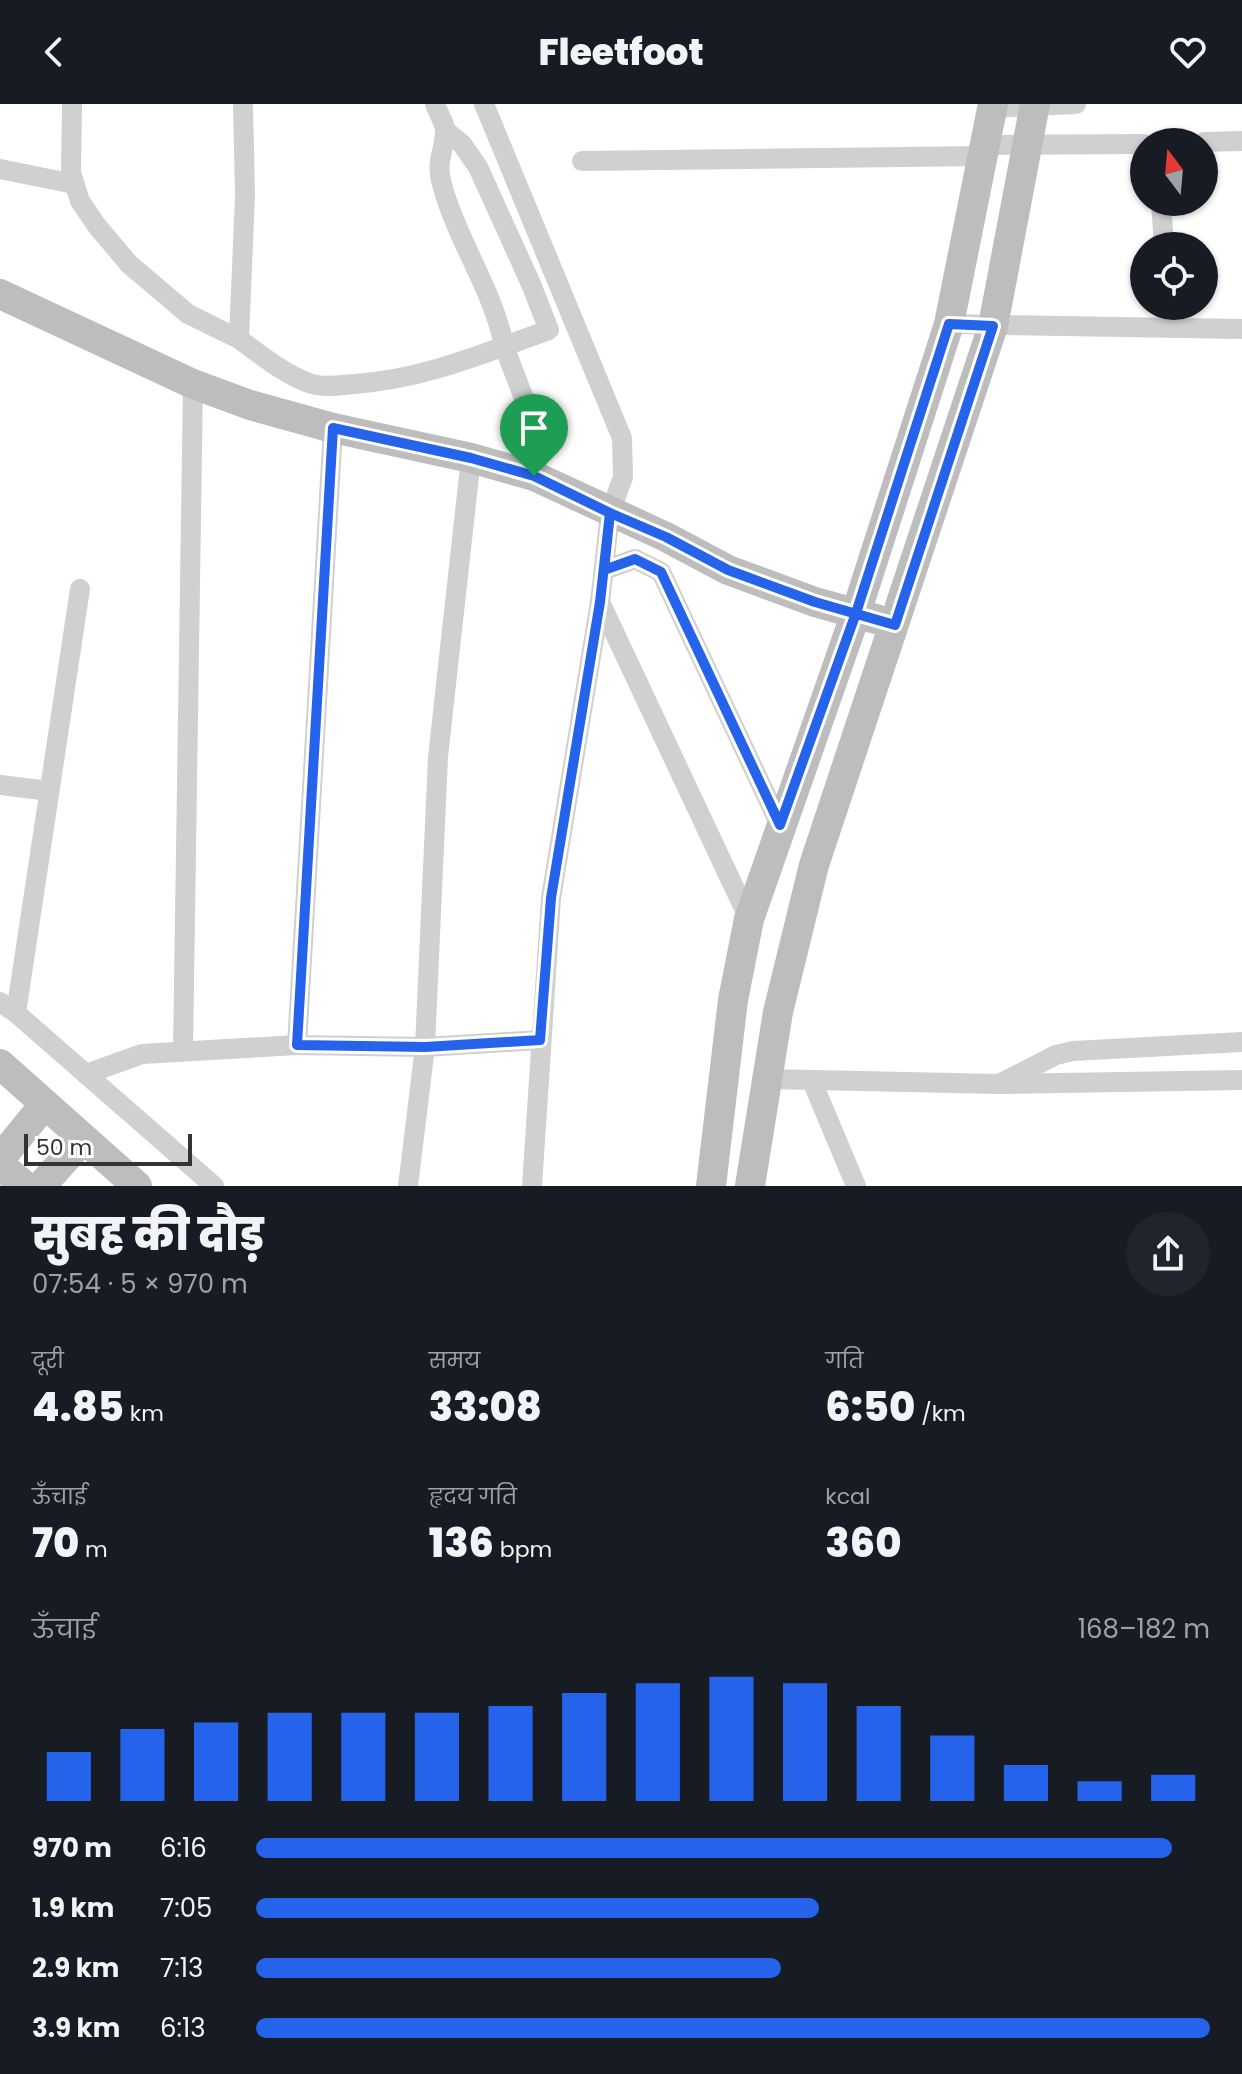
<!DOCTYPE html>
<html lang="hi">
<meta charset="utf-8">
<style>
:root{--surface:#171b24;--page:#20242c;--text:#f1f3f6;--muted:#9ea1a6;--accent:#2563eb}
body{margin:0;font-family:Poppins,"Noto Sans Devanagari",sans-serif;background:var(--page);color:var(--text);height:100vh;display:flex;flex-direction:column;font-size:30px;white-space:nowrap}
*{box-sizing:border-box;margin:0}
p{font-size:26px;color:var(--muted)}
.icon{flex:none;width:44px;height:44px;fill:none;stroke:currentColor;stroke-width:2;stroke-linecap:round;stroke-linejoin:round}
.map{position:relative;height:1082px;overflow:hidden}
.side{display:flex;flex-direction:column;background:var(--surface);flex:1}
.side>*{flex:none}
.needle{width:52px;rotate:344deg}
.buttons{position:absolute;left:1130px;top:24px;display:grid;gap:16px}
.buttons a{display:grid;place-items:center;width:88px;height:88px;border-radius:50%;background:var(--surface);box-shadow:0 2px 6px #0004;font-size:40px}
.scale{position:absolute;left:24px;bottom:20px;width:168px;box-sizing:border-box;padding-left:8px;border:4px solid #333;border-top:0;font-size:22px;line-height:28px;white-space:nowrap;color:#333;-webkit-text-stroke:6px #fff;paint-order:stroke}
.pin{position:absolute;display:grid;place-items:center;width:68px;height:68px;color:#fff;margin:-82px -34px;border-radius:50% 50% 50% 0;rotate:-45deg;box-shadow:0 0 8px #0007}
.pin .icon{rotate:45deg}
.round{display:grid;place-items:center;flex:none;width:84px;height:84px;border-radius:42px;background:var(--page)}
.headline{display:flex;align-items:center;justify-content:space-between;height:136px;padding:0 32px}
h1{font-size:44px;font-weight:800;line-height:60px}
.metrics{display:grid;grid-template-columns:repeat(3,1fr);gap:12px;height:136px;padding:8px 32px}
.metrics div{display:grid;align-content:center}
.metrics b{font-size:40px;font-weight:800}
.metrics small{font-size:22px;font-weight:400}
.metrics p{font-size:22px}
.chart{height:224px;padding:16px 32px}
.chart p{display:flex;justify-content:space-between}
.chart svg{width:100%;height:144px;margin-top:8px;stroke:var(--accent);stroke-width:6}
ul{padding:0 32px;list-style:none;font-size:26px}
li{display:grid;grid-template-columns:128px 96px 1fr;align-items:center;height:60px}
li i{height:20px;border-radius:10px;background:var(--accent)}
header{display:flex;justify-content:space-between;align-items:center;height:104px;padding:0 32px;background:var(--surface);font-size:36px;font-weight:800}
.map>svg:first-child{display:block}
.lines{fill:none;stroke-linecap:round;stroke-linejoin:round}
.street{stroke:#d0d0d0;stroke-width:20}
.secondary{stroke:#bdbdbd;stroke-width:30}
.route-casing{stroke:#fff;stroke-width:16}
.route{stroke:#2563eb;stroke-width:10}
</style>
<header><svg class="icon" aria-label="back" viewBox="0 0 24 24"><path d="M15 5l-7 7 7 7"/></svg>Fleetfoot<svg class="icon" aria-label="heart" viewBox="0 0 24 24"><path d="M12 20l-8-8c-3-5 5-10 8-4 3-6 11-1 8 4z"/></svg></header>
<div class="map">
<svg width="1242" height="1082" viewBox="0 0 1242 1082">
<rect width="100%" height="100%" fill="#fff"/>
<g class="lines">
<!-- street -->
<g class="street">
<polyline points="72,0 71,69 80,97 97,122 129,160 188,210 239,235"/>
<path d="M243,0L245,91L239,235C261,251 285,271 312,280C325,284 341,281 355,280C428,274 481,250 549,226L531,180L478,63L462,40L446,27"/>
<path d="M435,0C438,9 446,20 445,29C443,54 435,56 443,84C458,138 494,188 504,242L541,339L534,372"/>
<polyline points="484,0 622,334 623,373 610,409 600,498 551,794 532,1082"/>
<polyline points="992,4 1076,0"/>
<polyline points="1204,38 1242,37"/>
<polyline points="985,41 1144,40"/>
<polyline points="582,57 983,52"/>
<polyline points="0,65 74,80"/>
<polyline points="1161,98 1164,142"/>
<polyline points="1168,202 1170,224"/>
<polyline points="949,220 1242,225"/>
<polyline points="333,324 297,941 425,943 540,936"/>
<polyline points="604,466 635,455 661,468 780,721"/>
<polyline points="600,498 749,815"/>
<polyline points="0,681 49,687"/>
<polyline points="0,898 16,909 214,1082"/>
<polyline points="16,909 80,485"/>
<polyline points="183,947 193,280"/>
<polyline points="86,970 142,950 297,941"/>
<polyline points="767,975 999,980 1242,976"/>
<polyline points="812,977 856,1082"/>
<polyline points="1003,978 1056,951 1073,947 1242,938"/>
<polyline points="408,1082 425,943 438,653 471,354"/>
</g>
<!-- secondary -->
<g class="secondary">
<polyline points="0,190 193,280 250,301 333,324 471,354 534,372 666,433 728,466 815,498 876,515"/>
<polyline points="0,960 137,1082"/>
<polyline points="0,1055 44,1001"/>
<polyline points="0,1061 25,1082"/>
<polyline points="41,1082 83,1035"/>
<polyline points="711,1082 733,896 749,815 856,509 949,220 993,0"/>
<polyline points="750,1082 778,908 814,761 993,222 1035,0"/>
</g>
</g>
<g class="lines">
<!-- route casing -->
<g class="route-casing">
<polyline id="route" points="534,372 471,354 333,324 297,941 425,943 540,936 551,794 600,498 610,409 666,433 728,466 815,498 895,521 993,222 949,220 856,509 780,721 661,468 635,455 604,466 610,409 534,372"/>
</g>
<!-- route -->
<use href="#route" class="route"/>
</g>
</svg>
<div class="buttons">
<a><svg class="needle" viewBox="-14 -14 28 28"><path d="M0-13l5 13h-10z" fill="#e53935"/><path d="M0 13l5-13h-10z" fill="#9ea1a6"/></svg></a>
<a><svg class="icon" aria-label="locate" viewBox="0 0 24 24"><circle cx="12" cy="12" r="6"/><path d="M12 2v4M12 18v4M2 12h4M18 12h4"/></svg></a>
</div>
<div class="scale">50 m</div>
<div class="pin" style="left:534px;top:372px;background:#1e9e55"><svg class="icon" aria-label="arrive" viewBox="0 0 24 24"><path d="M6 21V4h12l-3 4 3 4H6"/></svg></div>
</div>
<section class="side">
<div class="headline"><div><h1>सुबह की दौड़</h1><p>07:54 · 5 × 970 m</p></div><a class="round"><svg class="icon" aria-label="share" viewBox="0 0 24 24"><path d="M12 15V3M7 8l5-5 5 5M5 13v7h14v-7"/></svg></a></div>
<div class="metrics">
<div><p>दूरी</p><b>4.85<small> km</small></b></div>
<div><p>समय</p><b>33:08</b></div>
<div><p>गति</p><b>6:50<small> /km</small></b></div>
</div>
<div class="metrics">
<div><p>ऊँचाई</p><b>70<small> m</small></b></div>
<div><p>हृदय गति</p><b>136<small> bpm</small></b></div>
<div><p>kcal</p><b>360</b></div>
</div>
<div class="chart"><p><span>ऊँचाई</span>168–182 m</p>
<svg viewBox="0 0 160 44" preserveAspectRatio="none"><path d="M5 44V29M15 44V22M25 44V20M35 44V17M45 44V17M55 44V17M65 44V15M75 44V11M85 44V8M95 44V6M105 44V8M115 44V15M125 44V24M135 44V33M145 44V38M155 44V36"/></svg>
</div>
<ul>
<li><b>970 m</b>6:16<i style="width:96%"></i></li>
<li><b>1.9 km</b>7:05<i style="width:59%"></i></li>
<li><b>2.9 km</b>7:13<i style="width:55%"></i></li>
<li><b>3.9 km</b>6:13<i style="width:100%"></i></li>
</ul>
</section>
